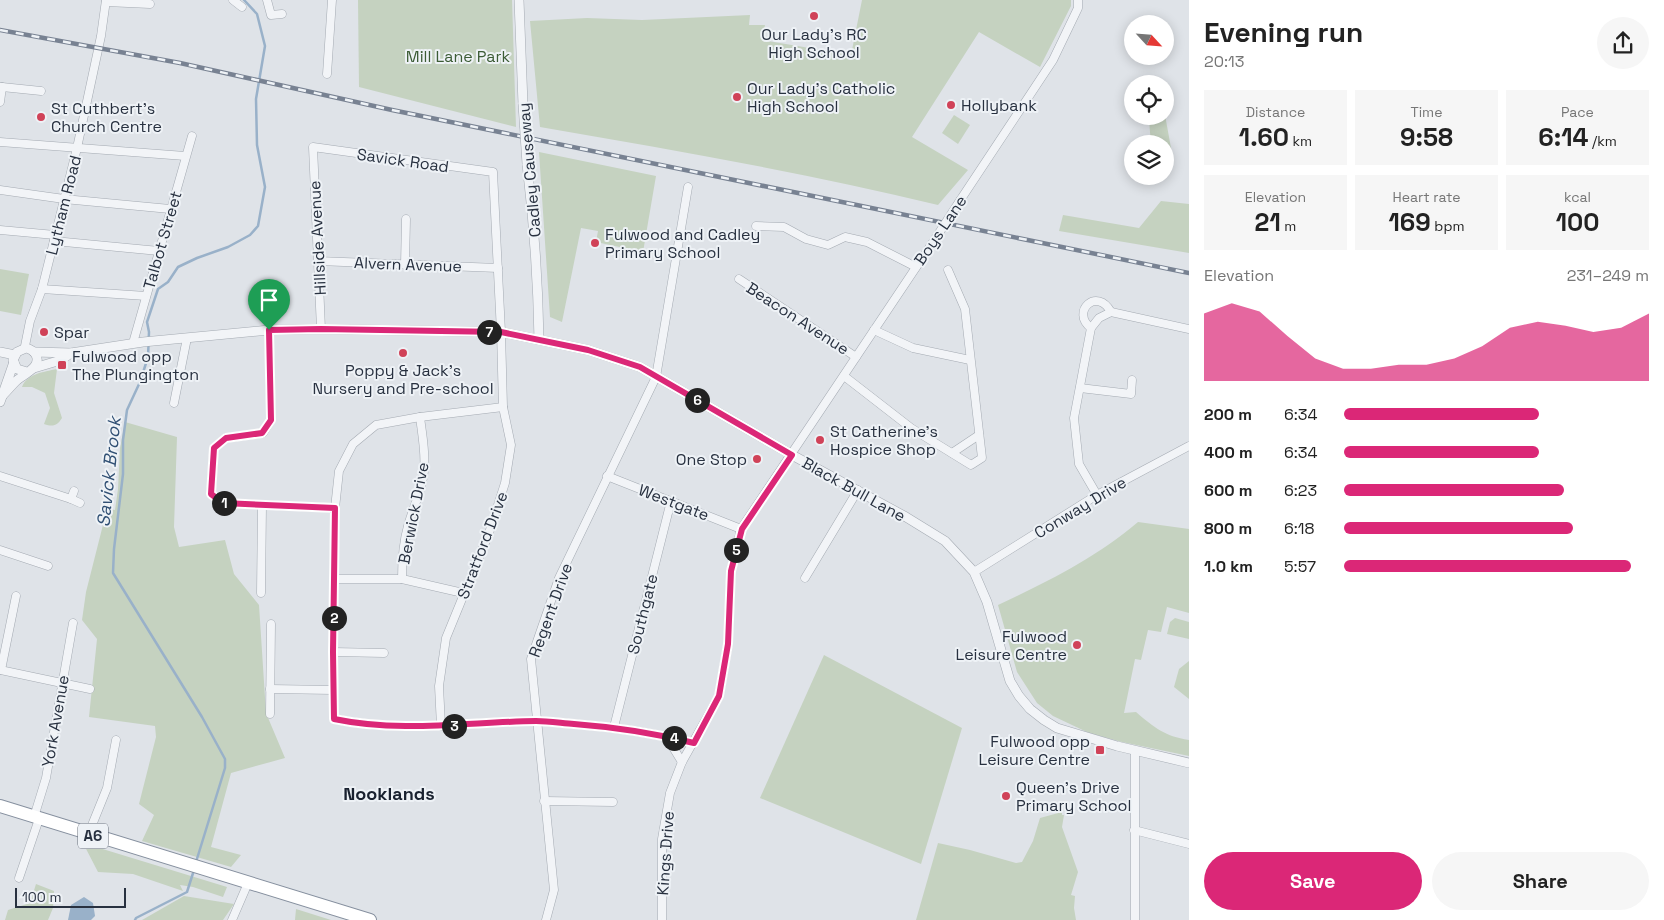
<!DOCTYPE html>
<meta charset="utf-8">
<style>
:root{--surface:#fff;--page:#f6f6f6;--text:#222;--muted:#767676;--accent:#db2777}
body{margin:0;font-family:"Space Grotesk",sans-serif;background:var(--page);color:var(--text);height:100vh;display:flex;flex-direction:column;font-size:19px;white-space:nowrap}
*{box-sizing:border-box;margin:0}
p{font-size:16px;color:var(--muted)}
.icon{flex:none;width:28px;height:28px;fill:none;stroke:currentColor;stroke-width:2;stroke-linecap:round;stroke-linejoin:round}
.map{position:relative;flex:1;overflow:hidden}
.details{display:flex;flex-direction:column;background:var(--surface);width:475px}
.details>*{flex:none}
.needle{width:32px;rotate:116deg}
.tools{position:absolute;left:1124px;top:15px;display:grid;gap:10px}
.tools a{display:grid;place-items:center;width:50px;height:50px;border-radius:50%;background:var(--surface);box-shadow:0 2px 12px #0003;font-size:25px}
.scale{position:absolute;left:15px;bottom:12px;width:111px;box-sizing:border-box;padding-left:5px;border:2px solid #283140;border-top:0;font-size:14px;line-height:18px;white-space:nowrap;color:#283140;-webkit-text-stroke:4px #eef2f6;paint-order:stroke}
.pin{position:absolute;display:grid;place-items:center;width:42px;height:42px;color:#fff;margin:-51px -21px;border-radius:50% 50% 50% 0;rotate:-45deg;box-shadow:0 0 5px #0007}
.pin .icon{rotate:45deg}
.km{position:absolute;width:25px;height:25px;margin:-12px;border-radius:50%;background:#222;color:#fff;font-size:14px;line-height:25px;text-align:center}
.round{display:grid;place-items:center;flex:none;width:52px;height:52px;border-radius:26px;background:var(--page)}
.head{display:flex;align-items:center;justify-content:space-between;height:85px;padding:0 15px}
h1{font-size:28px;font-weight:700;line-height:38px}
.metrics{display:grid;grid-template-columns:repeat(3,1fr);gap:8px;height:85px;padding:5px 15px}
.metrics div{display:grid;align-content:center;border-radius:0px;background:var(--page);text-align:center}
.metrics b{font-size:25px;font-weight:700}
.metrics small{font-size:14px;font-weight:400}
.metrics p{font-size:14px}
.chart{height:140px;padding:10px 15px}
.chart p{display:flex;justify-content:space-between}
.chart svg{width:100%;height:90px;margin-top:5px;fill:var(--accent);opacity:.7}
.primary-button{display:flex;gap:10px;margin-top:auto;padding:10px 15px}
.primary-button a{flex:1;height:58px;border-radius:30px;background:var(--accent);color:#fff;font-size:20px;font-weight:700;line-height:58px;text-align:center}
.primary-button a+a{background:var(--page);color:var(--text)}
ul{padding:0 15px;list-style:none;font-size:16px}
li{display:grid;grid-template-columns:80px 60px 1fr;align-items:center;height:38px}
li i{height:12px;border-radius:6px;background:var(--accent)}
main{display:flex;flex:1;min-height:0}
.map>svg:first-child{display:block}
.green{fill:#c5d2c0}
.water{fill:#99b1c9}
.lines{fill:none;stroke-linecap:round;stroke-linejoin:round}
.stream{stroke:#99b1c9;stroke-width:2.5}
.minor-casing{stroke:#a4aab2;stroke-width:9}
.tertiary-casing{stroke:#a4aab2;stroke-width:10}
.trunk-casing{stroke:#86909f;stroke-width:14}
.minor{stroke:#f2f4f7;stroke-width:8}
.tertiary{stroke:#f2f4f7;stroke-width:9}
.trunk{stroke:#fff;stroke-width:12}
.rail-casing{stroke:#788292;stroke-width:4.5}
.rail{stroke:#eef2f6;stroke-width:2.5;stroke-dasharray:8;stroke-linecap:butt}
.minor-bridge-casing{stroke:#a4aab2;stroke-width:9;stroke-linecap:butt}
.tertiary-bridge-casing{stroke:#a4aab2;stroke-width:10;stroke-linecap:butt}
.minor-bridge{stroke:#f2f4f7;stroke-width:8}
.tertiary-bridge{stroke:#f2f4f7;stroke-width:9}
.route-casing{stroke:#fff;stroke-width:10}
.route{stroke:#db2777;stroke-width:6}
.poi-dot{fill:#d04258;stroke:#eef2f6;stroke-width:2}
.labels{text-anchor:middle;stroke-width:4;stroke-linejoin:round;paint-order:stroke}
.shield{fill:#eef2f6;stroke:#636b77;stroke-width:1}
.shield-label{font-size:15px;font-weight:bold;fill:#283140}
.poi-label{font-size:16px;fill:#283140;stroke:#eef2f6;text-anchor:start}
.park-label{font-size:16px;fill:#3c5c35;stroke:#eef2f6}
.street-label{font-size:16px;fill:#283140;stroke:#eef2f6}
.water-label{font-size:18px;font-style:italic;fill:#315074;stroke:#eef2f6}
.neighbourhood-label{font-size:18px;font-weight:bold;fill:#1a2230;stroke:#eef2f6}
</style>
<main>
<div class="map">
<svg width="1189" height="920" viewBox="0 0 1189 920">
<rect width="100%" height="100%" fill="#dfe3e8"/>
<!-- green -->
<g class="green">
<polygon points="358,0 512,0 516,127 359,87"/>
<path d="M862,0H1071V6L1040,67L979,32L912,137L968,170L938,205C806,173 673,150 540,127L530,21L587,18L642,20L750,15L749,25H765L762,40L851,55Z"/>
<polygon points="954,115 970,125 958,144 942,133"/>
<polygon points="1165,115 1171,148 1165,159 1165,144 1151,144 1149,120 1151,116"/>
<polygon points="539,152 656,176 643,252 596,242 598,231 581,228 562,322 550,317"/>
<polygon points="1161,201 1189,204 1189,253 1059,231 1063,215 1139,228"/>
<polygon points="0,269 29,274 21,315 0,311"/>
<path d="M57,369L54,393L62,418C57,426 53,427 44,424L50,408L45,393L32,387H22C27,374 43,372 57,369Z"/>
<polygon points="125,422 177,437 174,527 179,547 225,540 234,574 259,605 266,713 285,758 231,773 211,847 241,855 231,867 142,841 154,815 139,804 156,737 155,726 89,717 97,639 82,620 86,592 107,509 115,510 118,489 120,448"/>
<path d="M1138,522L1189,529V613L1167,607L1161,632L1148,630L1141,660L1135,659L1124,713L1136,712C1155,728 1164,736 1189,740V756L1122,742L1089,733L1053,716L1037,703L1017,672L998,605C1049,581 1094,559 1138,522Z"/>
<polygon points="1175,618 1189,622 1189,639 1167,634 1170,622"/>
<polygon points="824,655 962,728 921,864 760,798"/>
<polygon points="1189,661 1189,699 1174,687 1179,669"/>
<polygon points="1062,812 1062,815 1064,815 1062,827 1078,872 1071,895 1075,896 1074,908 1076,920 916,920 938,843 970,850 1016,863 1022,862 1033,841 1040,818"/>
<polygon points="83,843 227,887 223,897 193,887 180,885 183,891 133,874 98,872"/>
<polygon points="36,884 54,891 53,908 48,920 5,920 8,910 30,903"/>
<polygon points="184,896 234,904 223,920 142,920"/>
<polygon points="296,909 331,920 295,920"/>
</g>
<!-- water -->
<polygon class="water" points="84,897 93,903 95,916 91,920 68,920 71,905"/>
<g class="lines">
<!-- stream -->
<g class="stream">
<polyline points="196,862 225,768 225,759 202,717 113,573 114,549 123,474 123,440 127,410 140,382 148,357 149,332 147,322 158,289 168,282 178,267 197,258 228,247 250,235 258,226 265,187 257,145 256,99 265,46 257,14 244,0"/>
<polyline points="135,920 136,918 187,892 194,870"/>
</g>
<!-- minor casing -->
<g class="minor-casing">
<g id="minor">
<polyline points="233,0 242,7"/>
<polyline points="267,0 271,15 282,14"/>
<polyline points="106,2 150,4"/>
<polyline points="327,74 332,0"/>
<polyline points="0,87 2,87 0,102"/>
<polyline points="2,87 41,91"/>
<polyline points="0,142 185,156"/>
<polyline points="0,190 64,199 170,209"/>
<polyline points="961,199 1053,60 1078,8 1078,0"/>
<polyline points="756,226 784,227 806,239 828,245 845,237 867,242 916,267"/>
<polyline points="0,230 55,235"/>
<polyline points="54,241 159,251"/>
<polyline points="318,261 498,268"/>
<polyline points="405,265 406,219"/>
<polyline points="739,279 856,357"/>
<polyline points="42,289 146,296"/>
<path d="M1091,328C1070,312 1097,286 1111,312"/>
<polyline points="321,329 313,147 493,172 501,332 503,407 511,445 505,483 489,533 446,638 439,686 441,726"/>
<polyline points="269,330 271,420 263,433 226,438 214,448 211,494 223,503 335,508"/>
<polyline points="874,330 913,348 970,360"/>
<polyline points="133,343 192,136"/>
<polyline points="26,348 25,346 30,321 42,289 77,148 101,36 106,0"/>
<polyline points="844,376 911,428 971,465 982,458 965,309 948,270"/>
<polyline points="1080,388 1131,394 1132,380"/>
<polyline points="174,403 187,338"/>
<path d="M503,407L420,417L376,425L353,444L339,471L335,508L333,652L334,719C401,733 468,722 536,721C548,721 561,723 574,724C615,727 654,733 694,743"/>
<polyline points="952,453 979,435"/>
<polyline points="0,476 71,499"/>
<polyline points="607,476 741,529"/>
<polyline points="74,491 71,499 80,503"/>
<polyline points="1097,495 1079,464 1074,418 1091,328 1099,318 1111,312 1189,329"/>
<polyline points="0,550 48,566"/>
<polyline points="974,572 1097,495 1189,446"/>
<polyline points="805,578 858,490"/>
<polyline points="335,579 402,579 463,593"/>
<path d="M402,579C402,562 403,543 408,526C413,507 422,491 424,471C426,453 422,434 420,417"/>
<polyline points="261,593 262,505"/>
<polyline points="333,652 384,653"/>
<polyline points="0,670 90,689"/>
<polyline points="1,670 16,596"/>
<polyline points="270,689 333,690"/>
<polyline points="270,714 271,624"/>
<polyline points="614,727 671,501"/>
<polyline points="666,736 682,762"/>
<polyline points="1135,751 1135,920"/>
<polyline points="544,801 613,802"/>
<polyline points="34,817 46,778 73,623"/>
<polyline points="1134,830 1189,844"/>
<polyline points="88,835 107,788 116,740"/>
<polyline points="19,878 39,819"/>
<polyline points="232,920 248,883"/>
<polyline points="546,920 554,890 531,659 559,578 656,377 688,187"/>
<polyline points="662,920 662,839 670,793 682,762 719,696 728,644 731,571 741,529 937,236"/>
</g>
</g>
<!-- tertiary casing -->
<g class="tertiary-casing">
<g id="tertiary">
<polyline points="519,0 523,104"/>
<path d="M527,164C534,223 538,281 539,340"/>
<polyline points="0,352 15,355"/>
<polyline points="34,352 71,353 143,342 269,330 321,329 501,332 588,350 640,367 792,455 906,517 945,541 974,572 987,602 1010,681 1019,696 1030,709 1044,720 1057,728 1117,746 1189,763"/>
<polyline points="34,368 61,360 71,353"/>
<path d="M2,396C7,391 11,386 16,381C24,374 42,367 36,355C34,351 30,349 26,348L17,352L13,360L17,369L27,372"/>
<polyline points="0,402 14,362"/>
</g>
</g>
<!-- trunk casing -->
<g class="trunk-casing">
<polyline id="trunk" points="0,806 370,920"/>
</g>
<!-- minor -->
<use href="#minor" class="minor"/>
<!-- tertiary -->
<use href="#tertiary" class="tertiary"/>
<!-- trunk -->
<use href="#trunk" class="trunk"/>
<!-- rail casing -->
<g class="rail-casing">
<polyline id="rail" points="0,30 180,63 392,110 1189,273"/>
</g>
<!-- rail -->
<use href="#rail" class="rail"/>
<!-- minor-bridge casing -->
<g class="minor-bridge-casing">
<polyline id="minor-bridge" points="937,236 961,199"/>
</g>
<!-- tertiary-bridge casing -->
<g class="tertiary-bridge-casing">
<polyline id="tertiary-bridge" points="523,104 527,164"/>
</g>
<!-- minor-bridge -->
<use href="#minor-bridge" class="minor-bridge"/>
<!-- tertiary-bridge -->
<use href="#tertiary-bridge" class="tertiary-bridge"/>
</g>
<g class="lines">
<!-- route casing -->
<g class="route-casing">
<path id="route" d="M321,329L501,332L588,350L640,367L792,455L742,529L731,571L728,644L719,696L694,743C654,733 614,727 574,724C561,723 548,721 536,721C468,722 401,733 334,719L333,652L335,508L223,503L211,494L214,448L226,438L262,433L271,420L269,330Z"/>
</g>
<!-- route -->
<use href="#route" class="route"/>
</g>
<!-- markers -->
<g class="poi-dot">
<circle cx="814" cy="16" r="5"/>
<circle cx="737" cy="97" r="5"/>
<circle cx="951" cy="105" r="5"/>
<circle cx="41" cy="117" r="5"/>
<circle cx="595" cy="243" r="5"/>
<circle cx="44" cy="332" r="5"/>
<circle cx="403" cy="353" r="5"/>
<rect x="57" y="360" width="10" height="10" rx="2.5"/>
<circle cx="820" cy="440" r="5"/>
<circle cx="757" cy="459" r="5"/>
<circle cx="1077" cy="645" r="5"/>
<rect x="1095" y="745" width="10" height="10" rx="2.5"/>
<circle cx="1006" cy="796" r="5"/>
</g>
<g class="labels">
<!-- shield labels -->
<rect class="shield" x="78" y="823.5" width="30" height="25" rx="4"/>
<g class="shield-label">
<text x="93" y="841">A6</text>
</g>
<!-- poi labels -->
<g class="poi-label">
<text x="814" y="40" text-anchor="middle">Our Lady's RC<tspan x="814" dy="18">High School</tspan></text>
<text x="747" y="94">Our Lady's Catholic<tspan x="747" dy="18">High School</tspan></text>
<text x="961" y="111">Hollybank</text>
<text x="51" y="114">St Cuthbert's<tspan x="51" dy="18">Church Centre</tspan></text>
<text x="605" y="240">Fulwood and Cadley<tspan x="605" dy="18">Primary School</tspan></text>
<text x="54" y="338">Spar</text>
<text x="72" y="362">Fulwood opp<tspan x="72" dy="18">The Plungington</tspan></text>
<text x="403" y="376" text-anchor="middle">Poppy &amp; Jack's<tspan x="403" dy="18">Nursery and Pre-school</tspan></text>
<text x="830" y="437">St Catherine's<tspan x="830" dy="18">Hospice Shop</tspan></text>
<text x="747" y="465" text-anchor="end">One Stop</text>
<text x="1067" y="642" text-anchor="end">Fulwood<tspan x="1067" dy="18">Leisure Centre</tspan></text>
<text x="1090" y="747" text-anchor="end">Fulwood opp<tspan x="1090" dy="18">Leisure Centre</tspan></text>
<text x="1016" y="793">Queen's Drive<tspan x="1016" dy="18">Primary School</tspan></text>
</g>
<!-- park labels -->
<g class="park-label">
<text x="458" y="62">Mill Lane Park</text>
</g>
<!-- street labels -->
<g class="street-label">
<text transform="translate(403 160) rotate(8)" y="6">Savick Road</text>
<text transform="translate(529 170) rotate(-95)" y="6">Cadley Causeway</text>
<text transform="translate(63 205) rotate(-76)" y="6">Lytham Road</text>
<text transform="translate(940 230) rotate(-56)" y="6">Boys Lane</text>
<text transform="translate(317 238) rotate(-93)" y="6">Hillside Avenue</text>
<text transform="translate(162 240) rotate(-74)" y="6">Talbot Street</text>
<text transform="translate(408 264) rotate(2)" y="6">Alvern Avenue</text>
<text transform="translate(798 318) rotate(33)" y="6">Beacon Avenue</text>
<text transform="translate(854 489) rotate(29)" y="6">Black Bull Lane</text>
<text transform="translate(674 502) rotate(21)" y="6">Westgate</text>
<text transform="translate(1080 507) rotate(-31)" y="6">Conway Drive</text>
<text transform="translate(413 513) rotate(-79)" y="6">Berwick Drive</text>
<text transform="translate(482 545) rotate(-69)" y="6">Stratford Drive</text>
<text transform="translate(550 610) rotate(-70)" y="6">Regent Drive</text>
<text transform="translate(642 614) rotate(-76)" y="6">Southgate</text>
<text transform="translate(55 721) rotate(-80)" y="6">York Avenue</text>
<text transform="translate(665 853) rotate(-86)" y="6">Kings Drive</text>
</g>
<!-- water labels -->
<g class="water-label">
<text transform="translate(109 472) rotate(-84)" y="6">Savick Brook</text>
</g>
<!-- neighbourhood labels -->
<g class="neighbourhood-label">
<text x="389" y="800">Nooklands</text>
</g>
</g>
</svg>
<div class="tools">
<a><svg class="needle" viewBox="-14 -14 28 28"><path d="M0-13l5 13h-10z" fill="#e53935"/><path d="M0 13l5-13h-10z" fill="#767676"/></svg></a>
<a><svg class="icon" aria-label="locate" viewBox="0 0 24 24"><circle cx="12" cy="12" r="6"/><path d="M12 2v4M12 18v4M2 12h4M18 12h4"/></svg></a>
<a><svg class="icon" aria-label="layers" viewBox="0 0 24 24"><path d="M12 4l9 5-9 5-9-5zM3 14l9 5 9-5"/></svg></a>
</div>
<div class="scale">100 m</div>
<div class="pin" style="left:269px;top:330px;background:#1e9e55"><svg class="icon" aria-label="arrive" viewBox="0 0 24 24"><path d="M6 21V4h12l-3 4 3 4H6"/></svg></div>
<b class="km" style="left:224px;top:503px">1</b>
<b class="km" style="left:334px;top:618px">2</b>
<b class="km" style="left:454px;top:726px">3</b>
<b class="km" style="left:674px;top:738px">4</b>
<b class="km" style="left:736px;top:550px">5</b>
<b class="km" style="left:697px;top:400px">6</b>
<b class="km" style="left:489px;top:332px">7</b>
</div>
<section class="details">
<div class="head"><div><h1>Evening run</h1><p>20:13</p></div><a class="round"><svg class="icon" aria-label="share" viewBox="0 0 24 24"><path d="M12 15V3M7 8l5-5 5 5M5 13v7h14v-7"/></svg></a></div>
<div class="metrics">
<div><p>Distance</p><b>1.60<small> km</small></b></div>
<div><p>Time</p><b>9:58</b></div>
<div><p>Pace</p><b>6:14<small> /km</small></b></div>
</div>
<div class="metrics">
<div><p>Elevation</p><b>21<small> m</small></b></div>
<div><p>Heart rate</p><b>169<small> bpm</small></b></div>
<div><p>kcal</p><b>100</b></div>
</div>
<div class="chart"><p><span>Elevation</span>231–249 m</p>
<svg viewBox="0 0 160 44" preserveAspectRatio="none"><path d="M0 44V11L10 6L20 10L30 22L40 33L50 38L60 38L70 36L80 36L90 33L100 27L110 18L120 15L130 17L140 20L150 18L160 11V44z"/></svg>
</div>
<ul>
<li><b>200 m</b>6:34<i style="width:64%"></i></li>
<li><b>400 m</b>6:34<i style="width:64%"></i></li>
<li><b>600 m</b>6:23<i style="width:72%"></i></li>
<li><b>800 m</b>6:18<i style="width:75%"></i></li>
<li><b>1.0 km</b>5:57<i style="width:94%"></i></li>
</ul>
<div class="primary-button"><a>Save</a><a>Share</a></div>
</section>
</main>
